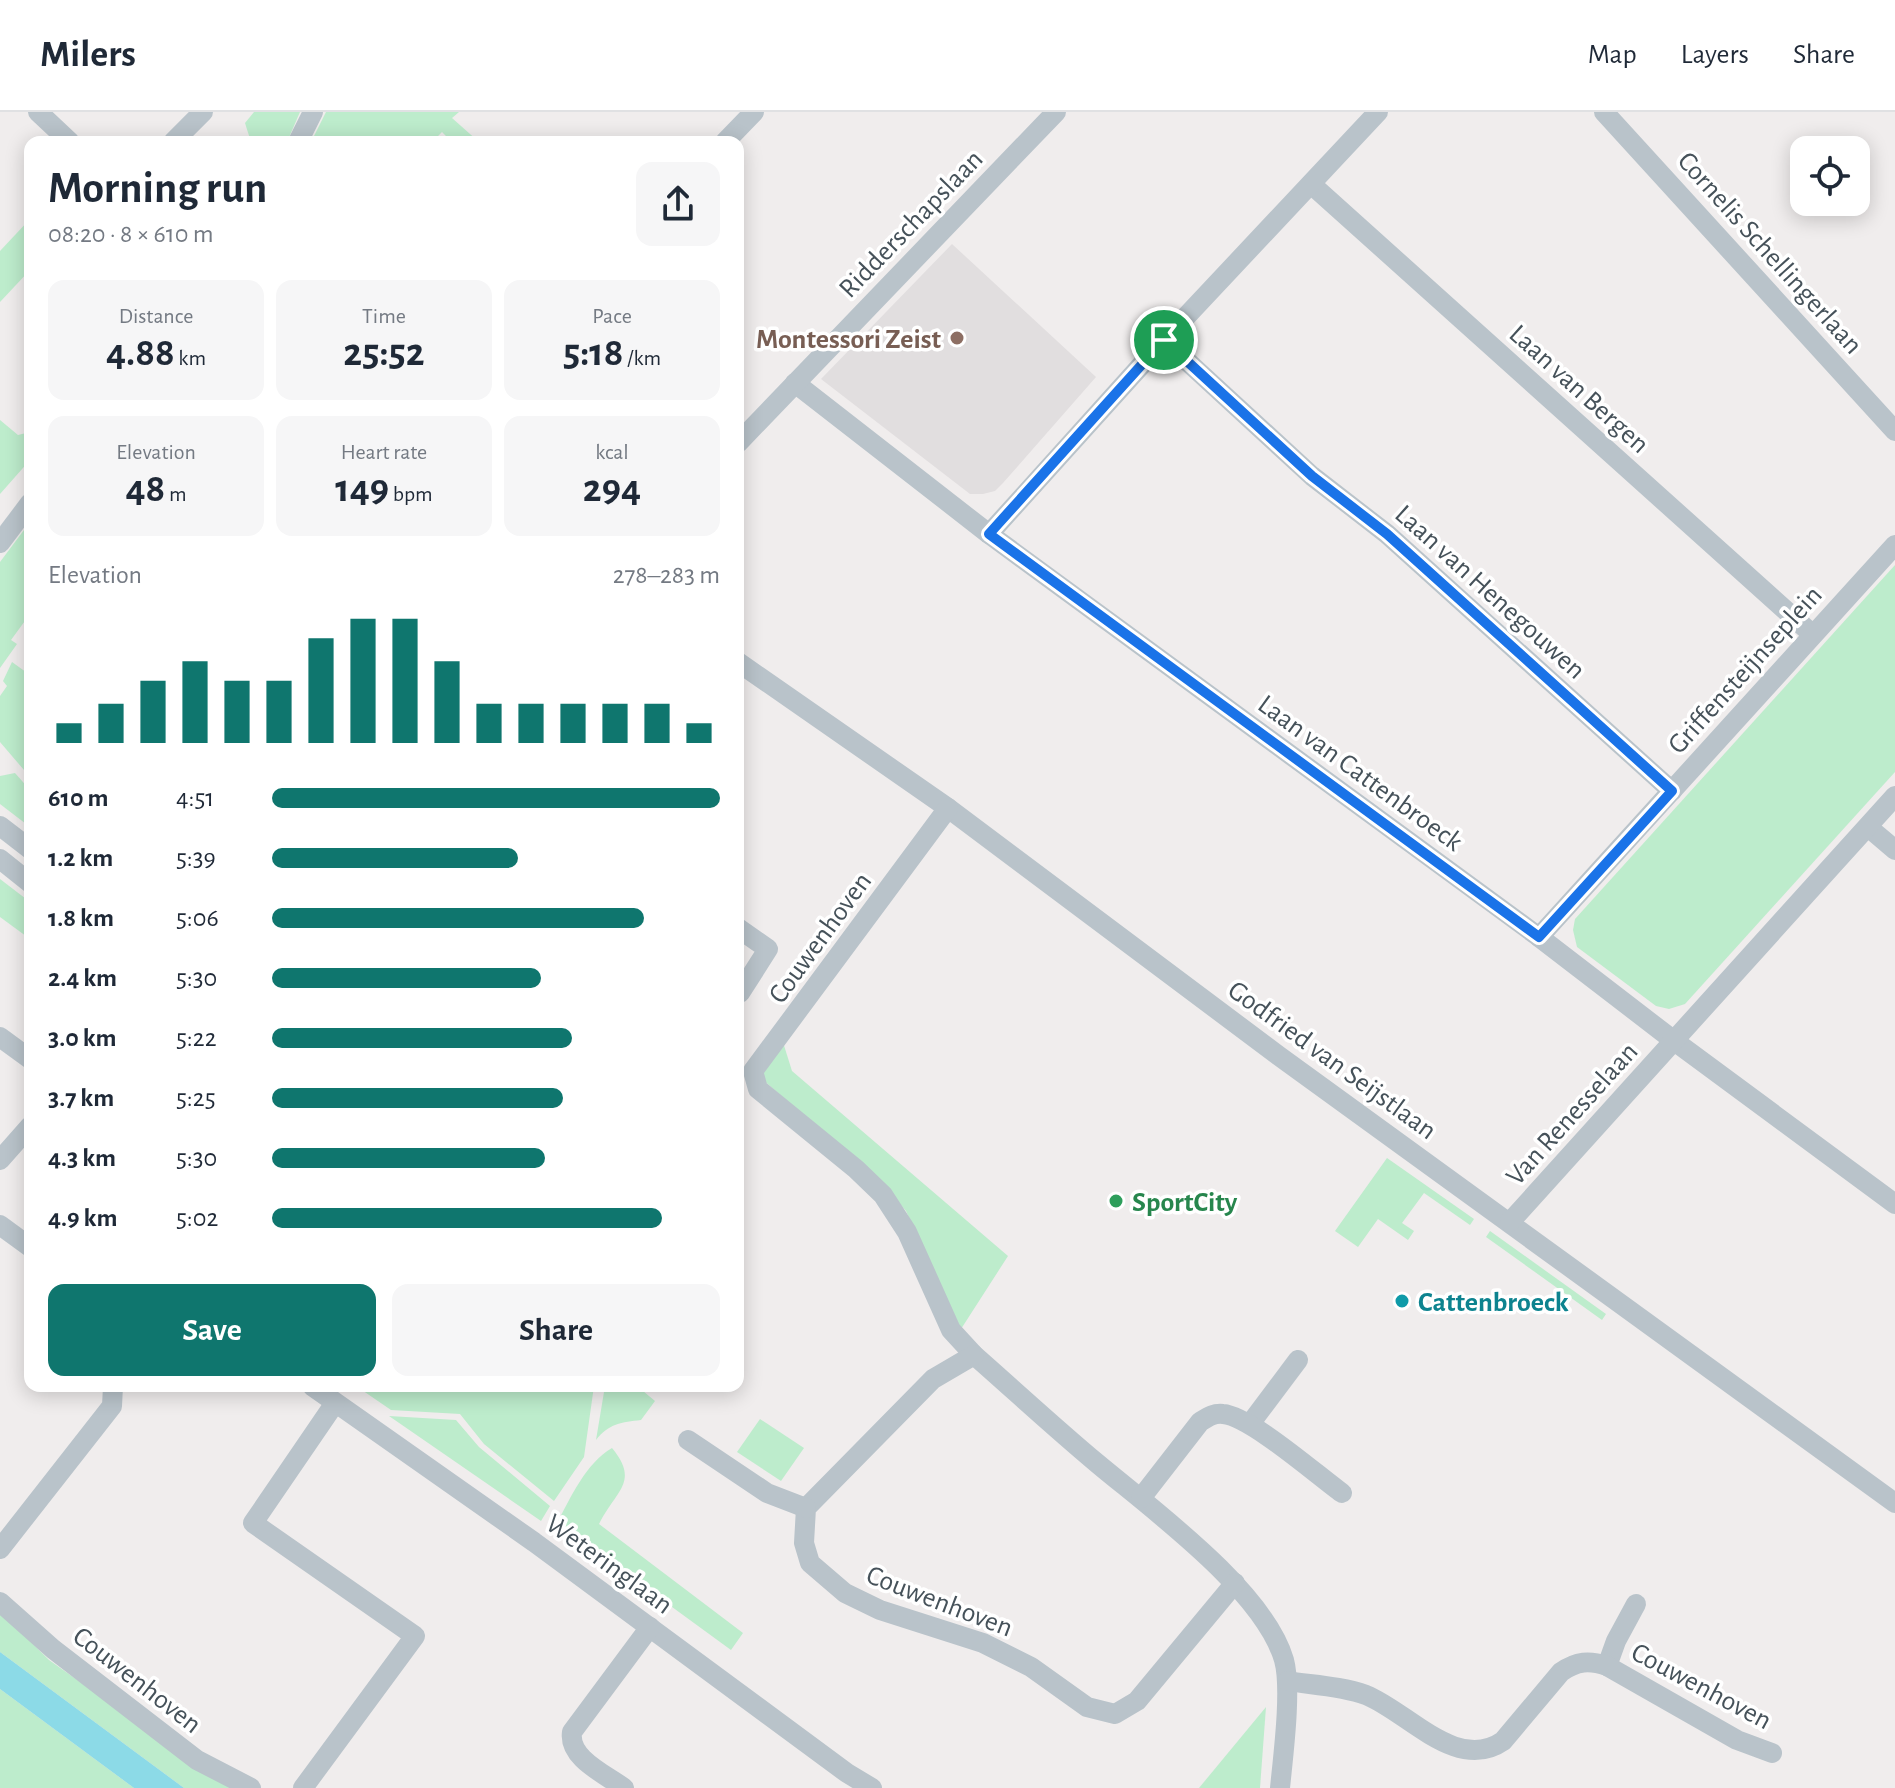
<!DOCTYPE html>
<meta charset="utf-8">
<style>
:root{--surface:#fff;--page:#f6f6f7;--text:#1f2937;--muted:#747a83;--line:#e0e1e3;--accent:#0f766e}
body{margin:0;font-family:"Alegreya Sans",sans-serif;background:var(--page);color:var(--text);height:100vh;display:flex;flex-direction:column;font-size:30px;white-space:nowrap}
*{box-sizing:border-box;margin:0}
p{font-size:26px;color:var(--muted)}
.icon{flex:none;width:44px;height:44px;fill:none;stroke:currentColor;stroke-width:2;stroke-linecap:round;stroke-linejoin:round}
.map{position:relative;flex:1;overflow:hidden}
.side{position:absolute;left:24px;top:24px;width:720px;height:1256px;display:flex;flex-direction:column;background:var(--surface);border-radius:16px;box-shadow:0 4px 20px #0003}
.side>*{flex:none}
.controls{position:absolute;left:1790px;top:24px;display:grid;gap:16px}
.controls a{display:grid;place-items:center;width:80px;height:80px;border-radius:16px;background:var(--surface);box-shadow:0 4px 20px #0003;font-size:40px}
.pin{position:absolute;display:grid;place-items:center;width:68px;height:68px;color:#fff;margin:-34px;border:4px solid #fff;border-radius:50%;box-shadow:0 2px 8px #0007}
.round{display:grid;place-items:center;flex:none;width:84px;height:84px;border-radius:16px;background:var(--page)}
.headline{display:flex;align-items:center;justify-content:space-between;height:136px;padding:0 24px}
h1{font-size:44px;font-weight:600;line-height:60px}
.metrics{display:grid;grid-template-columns:repeat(3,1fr);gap:12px;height:136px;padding:8px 24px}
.metrics div{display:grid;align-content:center;border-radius:16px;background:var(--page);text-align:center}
.metrics b{font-size:40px;font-weight:600}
.metrics small{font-size:22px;font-weight:400}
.metrics p{font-size:22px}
.chart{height:224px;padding:16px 24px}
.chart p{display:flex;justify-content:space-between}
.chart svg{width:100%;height:144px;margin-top:8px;stroke:var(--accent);stroke-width:6}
.button{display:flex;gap:16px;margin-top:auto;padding:16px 24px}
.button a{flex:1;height:92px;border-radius:16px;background:var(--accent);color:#fff;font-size:32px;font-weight:600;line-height:92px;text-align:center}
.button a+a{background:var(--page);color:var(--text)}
ul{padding:0 24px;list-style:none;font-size:26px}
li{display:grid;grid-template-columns:128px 96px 1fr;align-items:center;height:60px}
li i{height:20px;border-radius:10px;background:var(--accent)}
header{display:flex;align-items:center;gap:48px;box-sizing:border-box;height:112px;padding:0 40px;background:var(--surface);border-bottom:2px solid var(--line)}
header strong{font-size:38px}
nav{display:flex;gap:44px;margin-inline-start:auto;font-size:28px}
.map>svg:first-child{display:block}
.education{fill:#e1dedf}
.green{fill:#bdeccc}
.water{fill:#8cdae7}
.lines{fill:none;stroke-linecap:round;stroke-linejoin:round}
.minor{stroke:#b9c3ca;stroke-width:20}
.route-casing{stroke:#fff;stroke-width:16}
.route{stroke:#1a73e8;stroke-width:10}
.education-dot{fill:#8d6e63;stroke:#fff;stroke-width:3}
.leisure-dot{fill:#2e9e5b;stroke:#fff;stroke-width:3}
.culture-dot{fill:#0f9aa8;stroke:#fff;stroke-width:3}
.labels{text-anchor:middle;stroke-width:7;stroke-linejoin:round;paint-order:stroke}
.street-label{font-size:28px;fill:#46525a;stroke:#fff}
.education-label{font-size:28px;font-weight:bold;fill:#785e54;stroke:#fff;text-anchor:end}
.leisure-label{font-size:28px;font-weight:bold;fill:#27864d;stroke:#fff;text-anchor:start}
.culture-label{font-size:28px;font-weight:bold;fill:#0d838f;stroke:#fff;text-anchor:start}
</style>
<header>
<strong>Milers</strong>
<nav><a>Map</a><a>Layers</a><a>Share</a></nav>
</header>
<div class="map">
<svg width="1895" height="1676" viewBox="0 0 1895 1676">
<rect width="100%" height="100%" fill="#f0eded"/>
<!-- education -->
<polygon class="education" points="952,132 1096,265 1003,371 995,379 983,382 970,382 821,267"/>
<!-- green -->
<g class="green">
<polygon points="254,0 300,0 287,30 251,30 245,11"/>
<polygon points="326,0 459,0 452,6 479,30 452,30 442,20 432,30 311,30"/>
<polygon points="30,107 30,158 0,190 0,139"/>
<polygon points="0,308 18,323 30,320 30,348 0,382"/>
<polygon points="30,410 30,502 11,528 17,532 0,556 0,450"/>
<polygon points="1895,453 1895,660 1685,892 1669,897 1656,894 1577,835 1573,818 1575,807"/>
<polygon points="12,550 30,563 30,665 0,630 0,584 7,574 3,569"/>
<polygon points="15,661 30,678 30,715 0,692 0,664"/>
<polygon points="0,767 30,790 30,827 0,805"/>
<polygon points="782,927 792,959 1008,1144 961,1217 906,1099 882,1071 762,967 762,954"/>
<polygon points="1387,1046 1474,1107 1470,1113 1424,1081 1402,1111 1414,1119 1408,1128 1378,1107 1358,1135 1335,1119"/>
<polygon points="1490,1119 1606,1202 1602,1208 1486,1125"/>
<polygon points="356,1274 365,1274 368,1277 372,1274 594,1274 584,1345 554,1389 484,1332 460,1302 391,1298"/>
<path d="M605,1274H624L619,1279L637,1274L655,1289L641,1308C622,1310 608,1312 596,1328Z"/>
<polygon points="389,1304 456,1308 479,1335 550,1394 541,1409"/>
<polygon points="760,1307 804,1336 781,1369 737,1340"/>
<path d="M612,1336C640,1370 616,1378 599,1412L743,1521L731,1538L557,1411C571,1385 586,1351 612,1336Z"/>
<polygon points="0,1499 49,1548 230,1676 184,1676 0,1540"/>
<polygon points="0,1577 134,1676 0,1676"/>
<polygon points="1266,1595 1260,1676 1199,1676"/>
</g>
<!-- water -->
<polygon class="water" points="0,1540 184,1676 134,1676 0,1577"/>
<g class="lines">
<!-- minor -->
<g class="minor">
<polyline points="38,0 70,30"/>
<polyline points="1604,0 1895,319"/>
<polyline points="173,30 203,0"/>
<polyline points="298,30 313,0"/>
<polyline points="725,30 754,0"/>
<polyline points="1311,72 1812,522"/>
<polyline points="1164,228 1312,364 1387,422 1672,679"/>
<polyline points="795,271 989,422 1539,825 1673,928 1895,1092"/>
<polyline points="738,331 1056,0"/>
<polyline points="989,422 1164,228 1378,0"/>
<polyline points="0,431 30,391"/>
<polyline points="738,550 948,696 1279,944 1895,1391"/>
<path d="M948,696L753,959L758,977L856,1057L883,1083L907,1120L951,1218L974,1243C1015,1279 1056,1317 1098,1352C1153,1398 1264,1479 1284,1548C1292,1577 1283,1645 1280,1676"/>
<polyline points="0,714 30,737"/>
<polyline points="1868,715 1895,738"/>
<polyline points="0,747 30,771"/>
<polyline points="738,816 768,837 740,881"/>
<polyline points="1539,825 1895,433"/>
<polyline points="0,925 30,947"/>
<polyline points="0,1048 30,1014"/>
<polyline points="1510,1110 1895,684"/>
<polyline points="0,1113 30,1135"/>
<polyline points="974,1243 933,1267 806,1396 804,1431 810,1451 845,1481 880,1498 983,1531 1031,1555 1087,1595 1115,1602 1137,1589 1235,1471"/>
<polyline points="312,1274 534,1430 847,1661 872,1676"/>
<polyline points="1250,1312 1298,1248"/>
<polyline points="688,1328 767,1381 806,1396"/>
<path d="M1141,1386L1200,1310C1208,1305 1213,1301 1223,1302C1250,1304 1317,1363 1342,1381"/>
<polyline points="0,1437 112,1294 113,1274"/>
<polyline points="0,1490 53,1537 197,1648 251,1676"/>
<polyline points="1607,1554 1616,1529 1636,1492"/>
<path d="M1287,1569C1312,1573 1341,1574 1366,1583C1408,1600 1457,1661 1503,1629L1561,1560C1577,1549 1589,1548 1607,1554L1737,1628L1772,1641"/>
<polyline points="303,1676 415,1524 253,1411 335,1291"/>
<path d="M624,1676C605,1662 568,1646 572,1620L650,1515"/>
</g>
</g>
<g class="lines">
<!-- route casing -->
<g class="route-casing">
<polygon id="route" points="1164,228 1312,364 1387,422 1672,679 1539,825 989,422"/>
</g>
<!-- route -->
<use href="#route" class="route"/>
</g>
<!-- markers -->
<circle class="education-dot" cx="957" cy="226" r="8"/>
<circle class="leisure-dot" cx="1116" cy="1089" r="8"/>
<circle class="culture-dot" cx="1402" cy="1189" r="8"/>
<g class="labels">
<!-- street labels -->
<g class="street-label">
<text transform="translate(910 111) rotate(-46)" y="10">Ridderschapslaan</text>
<text transform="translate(1771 140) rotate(48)" y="10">Cornelis Schellingerlaan</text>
<text transform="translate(1580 276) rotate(42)" y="10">Laan van Bergen</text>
<text transform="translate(1491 479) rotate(42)" y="10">Laan van Henegouwen</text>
<text transform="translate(1744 557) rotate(-48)" y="10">Griffensteijnseplein</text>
<text transform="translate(1361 660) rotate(36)" y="10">Laan van Cattenbroeck</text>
<text transform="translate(819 825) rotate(-54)" y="10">Couwenhoven</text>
<text transform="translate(1333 947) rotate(36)" y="10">Godfried van Seijstlaan</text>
<text transform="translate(1571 1001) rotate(-48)" y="10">Van Renesselaan</text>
<text transform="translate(610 1451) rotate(36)" y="10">Weteringlaan</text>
<text transform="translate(940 1488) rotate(21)" y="10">Couwenhoven</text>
<text transform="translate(138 1567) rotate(38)" y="10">Couwenhoven</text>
<text transform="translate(1702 1573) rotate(28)" y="10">Couwenhoven</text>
</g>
<!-- education labels -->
<g class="education-label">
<text x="941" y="236">Montessori Zeist</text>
</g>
<!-- leisure labels -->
<g class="leisure-label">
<text x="1132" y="1099">SportCity</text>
</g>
<!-- culture labels -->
<g class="culture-label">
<text x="1418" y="1199">Cattenbroeck</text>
</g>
</g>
</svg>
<div class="controls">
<a><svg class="icon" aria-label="locate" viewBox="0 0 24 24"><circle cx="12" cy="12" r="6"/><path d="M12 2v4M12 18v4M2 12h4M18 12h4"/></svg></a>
</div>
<div class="pin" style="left:1164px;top:228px;background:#1e9e55"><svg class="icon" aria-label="arrive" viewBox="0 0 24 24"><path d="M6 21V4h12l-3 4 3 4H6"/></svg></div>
<section class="side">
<div class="headline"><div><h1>Morning run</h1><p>08:20 · 8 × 610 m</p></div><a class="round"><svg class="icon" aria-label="share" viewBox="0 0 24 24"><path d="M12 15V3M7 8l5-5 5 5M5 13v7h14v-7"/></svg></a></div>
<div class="metrics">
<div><p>Distance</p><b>4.88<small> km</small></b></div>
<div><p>Time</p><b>25:52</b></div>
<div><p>Pace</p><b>5:18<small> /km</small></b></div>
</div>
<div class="metrics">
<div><p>Elevation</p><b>48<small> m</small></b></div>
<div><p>Heart rate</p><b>149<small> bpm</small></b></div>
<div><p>kcal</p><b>294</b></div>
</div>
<div class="chart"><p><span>Elevation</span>278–283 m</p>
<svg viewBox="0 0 160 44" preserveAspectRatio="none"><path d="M5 44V38M15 44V32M25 44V25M35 44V19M45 44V25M55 44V25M65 44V12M75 44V6M85 44V6M95 44V19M105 44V32M115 44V32M125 44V32M135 44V32M145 44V32M155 44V38"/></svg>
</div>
<ul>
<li><b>610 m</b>4:51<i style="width:100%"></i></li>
<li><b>1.2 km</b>5:39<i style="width:55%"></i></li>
<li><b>1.8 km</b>5:06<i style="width:83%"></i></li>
<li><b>2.4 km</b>5:30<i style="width:60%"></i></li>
<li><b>3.0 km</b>5:22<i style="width:67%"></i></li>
<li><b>3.7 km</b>5:25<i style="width:65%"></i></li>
<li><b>4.3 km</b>5:30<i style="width:61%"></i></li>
<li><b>4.9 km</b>5:02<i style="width:87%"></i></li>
</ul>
<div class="button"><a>Save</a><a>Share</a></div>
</section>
</div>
